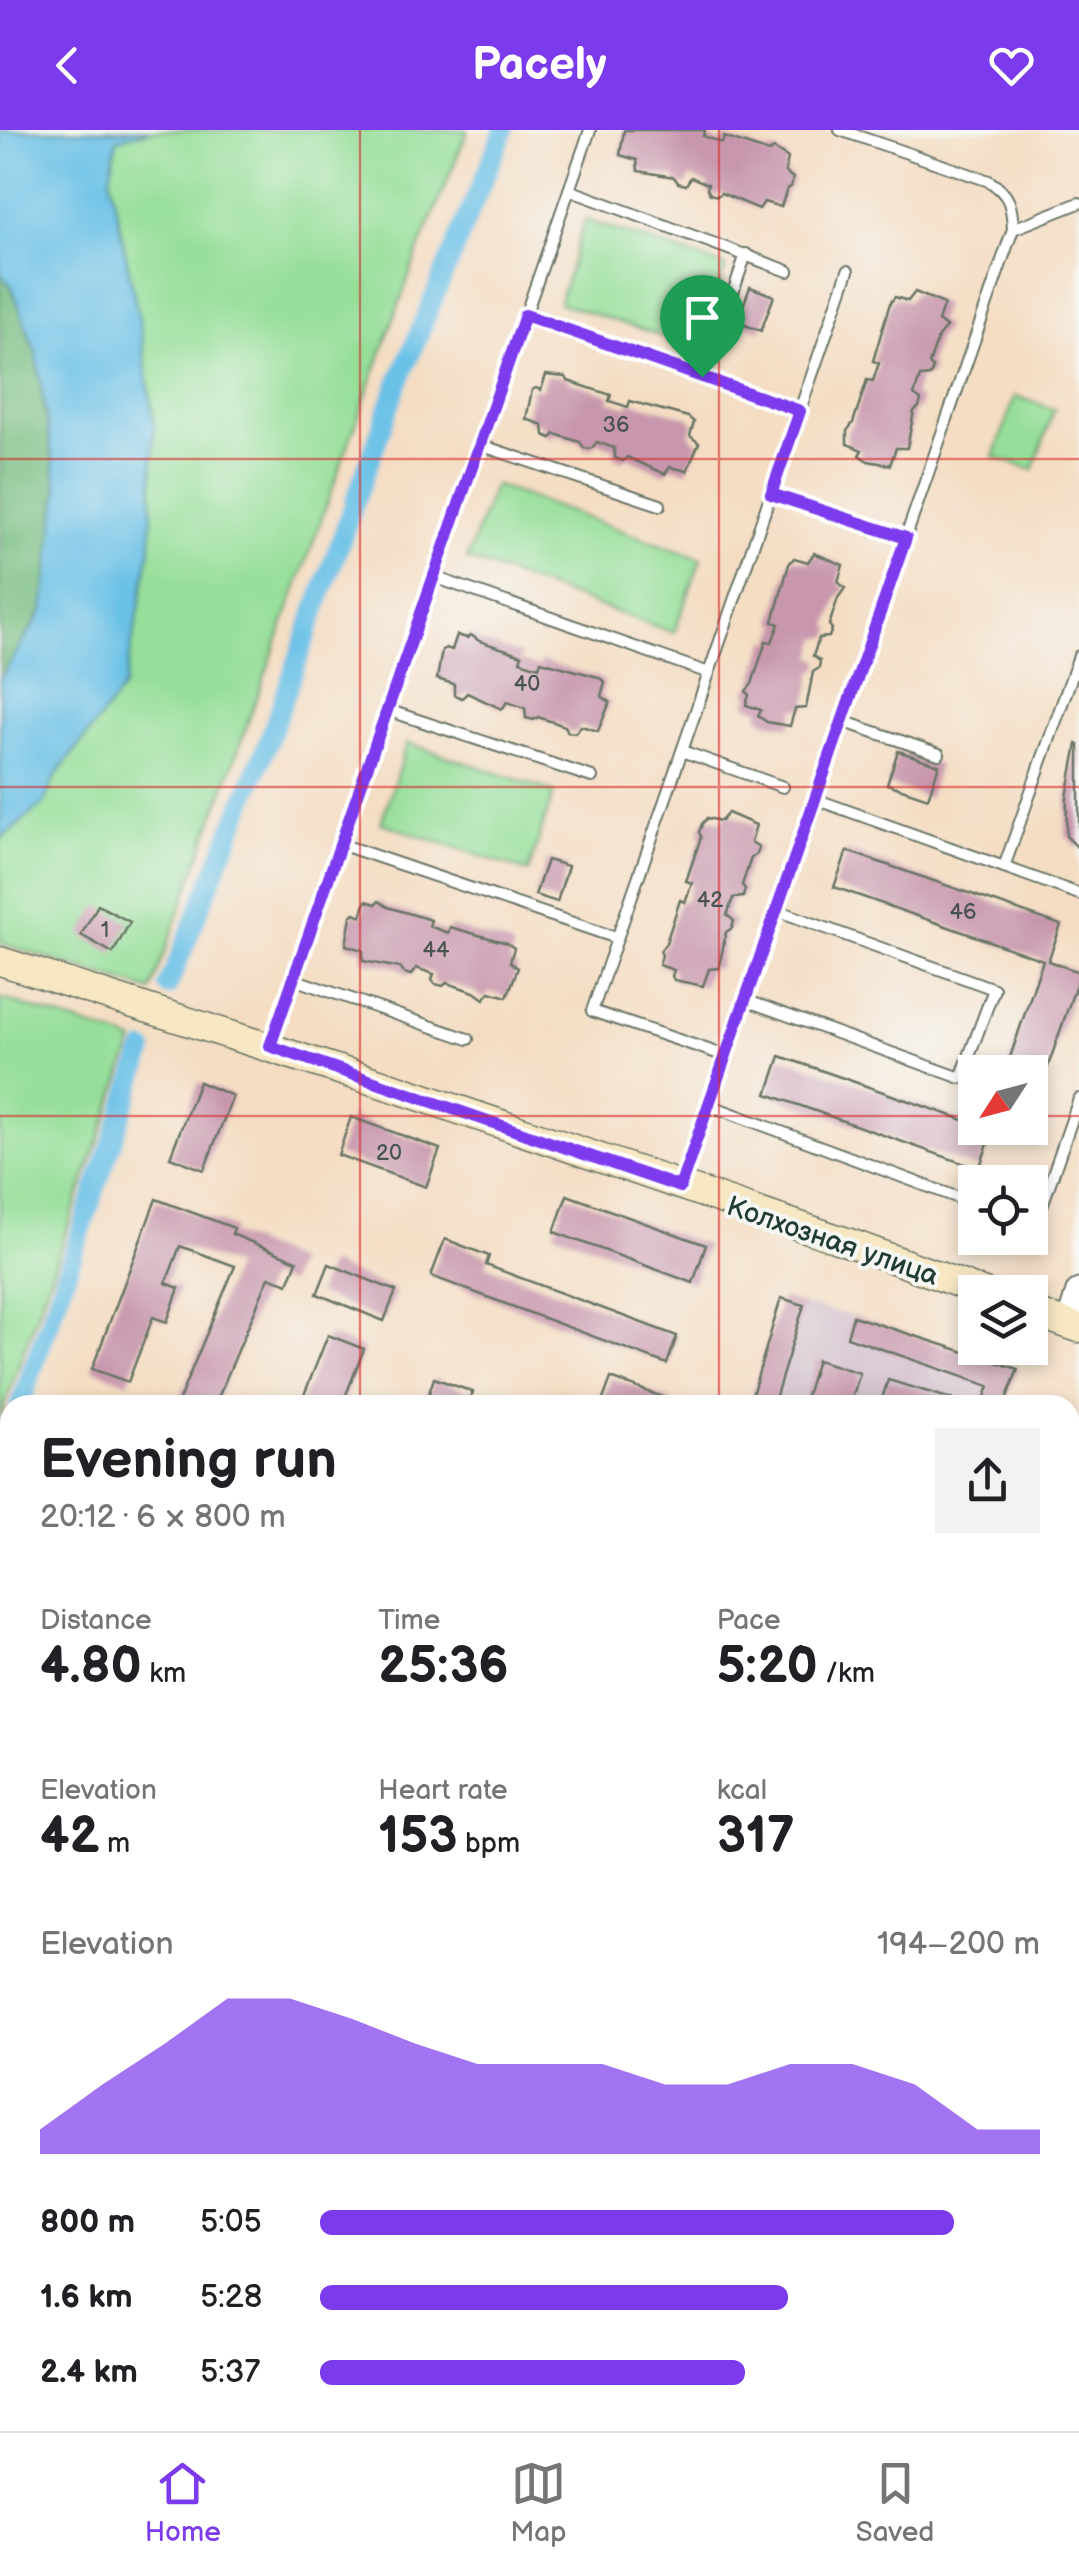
<!DOCTYPE html>
<meta charset="utf-8">
<style>
:root{--surface:#fff;--page:#f2f2f2;--text:#202124;--muted:#757577;--line:#e0e0e0;--accent:#7c3aed}
body{margin:0;font-family:"Balsamiq Sans",sans-serif;background:var(--page);color:var(--text);height:100vh;display:flex;flex-direction:column;font-size:38px;white-space:nowrap}
*{box-sizing:border-box;margin:0}
p{font-size:32px;color:var(--muted)}
.icon{flex:none;width:55px;height:55px;fill:none;stroke:currentColor;stroke-width:2;stroke-linecap:round;stroke-linejoin:round}
.map{position:relative;flex:1;overflow:hidden}
.side{position:absolute;left:0px;top:1265px;width:1080px;height:1038px;display:flex;flex-direction:column;background:var(--surface);border-radius:30px 30px 0 0;box-shadow:0 5px 15px #0003}
.side>*{flex:none}
.needle{width:65px;rotate:234deg}
.controls{position:absolute;left:958px;top:925px;display:grid;gap:20px}
.controls a{display:grid;place-items:center;width:90px;height:90px;border-radius:0px;background:var(--surface);box-shadow:0 5px 15px #0003;font-size:50px}
.pin{position:absolute;display:grid;place-items:center;width:85px;height:85px;color:#fff;margin:-102px -42px;border-radius:50% 50% 50% 0;rotate:-45deg;box-shadow:0 0 10px #0007}
.pin .icon{rotate:45deg}
.round{display:grid;place-items:center;flex:none;width:105px;height:105px;border-radius:0px;background:var(--page)}
.summary{display:flex;align-items:center;justify-content:space-between;height:170px;padding:0 40px}
h1{font-size:55px;font-weight:800;line-height:75px}
.figures{display:grid;grid-template-columns:repeat(3,1fr);gap:15px;height:170px;padding:10px 40px}
.figures div{display:grid;align-content:center}
.figures b{font-size:50px;font-weight:800}
.figures small{font-size:28px;font-weight:400}
.figures p{font-size:28px}
.chart{height:280px;padding:20px 40px}
.chart p{display:flex;justify-content:space-between}
.chart svg{width:100%;height:180px;margin-top:10px;fill:var(--accent);opacity:.7}
ul{padding:0 40px;list-style:none;font-size:32px}
li{display:grid;grid-template-columns:160px 120px 1fr;align-items:center;height:75px}
li i{height:25px;border-radius:12px;background:var(--accent)}
header{display:flex;justify-content:space-between;align-items:center;height:130px;padding:0 40px;background:var(--accent);color:#fff;font-size:45px;font-weight:800}
.tab-bar{display:flex;justify-content:space-around;align-items:center;height:140px;border-top:2px solid var(--line);background:var(--surface);font-size:28px;color:var(--muted)}
.tab-bar a{display:grid;justify-items:center;gap:5px}
.tab-bar .selected{color:var(--accent)}
.map>svg:first-child{display:block}
.industrial{fill:#d1bdcb}
.green{fill:#96df9a;stroke:#5a8e67;stroke-width:2.5}
.forest{fill:#78be82;stroke:#4c7e5b;stroke-width:2.5}
.water{fill:#6ac1e7;stroke:#447f8e;stroke-width:2.5}
.lines{fill:none;stroke-linecap:round;stroke-linejoin:round}
.canal{stroke:#6ac1e7;stroke-width:20}
.building{fill:#c897ad}
.service-casing{stroke:#6a7566;stroke-width:14}
.minor-casing{stroke:#6a7566;stroke-width:24}
.tertiary-casing{stroke:#6a7566;stroke-width:29}
.secondary-casing{stroke:#6a7566;stroke-width:31}
.service{stroke:#fff;stroke-width:10}
.minor{stroke:#fff;stroke-width:20}
.tertiary{stroke:#fff;stroke-width:25}
.secondary{stroke:#f7e8c3;stroke-width:28}
.route-casing{stroke:#fff;stroke-width:20}
.route{stroke:#7c3aed;stroke-width:12}
.grid{fill:none;stroke:#d62828;stroke-width:2.5;stroke-opacity:0.55}
.labels{text-anchor:middle;stroke-width:8;stroke-linejoin:round;paint-order:stroke}
.number-label{font-size:22px;fill:#495452}
.street-label{font-size:28px;fill:#1f3d34;stroke:#f6f6f2}
</style>
<header><svg class="icon" aria-label="back" viewBox="0 0 24 24"><path d="M15 5l-7 7 7 7"/></svg>Pacely<svg class="icon" aria-label="heart" viewBox="0 0 24 24"><path d="M12 20l-8-8c-3-5 5-10 8-4 3-6 11-1 8 4z"/></svg></header>
<div class="map">
<svg width="1079" height="2301" viewBox="0 0 1079 2301">
<rect width="100%" height="100%" fill="#f6f6f2"/>
<filter id="ink" filterUnits="userSpaceOnUse"><feTurbulence type="fractalNoise" baseFrequency=".01" numOctaves="2"/><feDisplacementMap in="SourceGraphic" scale="20" xChannelSelector="R" yChannelSelector="G"/><feConvolveMatrix kernelMatrix="1 2 1 2 8 2 1 2 1" color-interpolation-filters="sRGB"/></filter>
<filter id="wash" filterUnits="userSpaceOnUse"><feTurbulence type="fractalNoise" baseFrequency=".0048" numOctaves="4" result="noise"/><feDisplacementMap in="SourceGraphic" scale="40" xChannelSelector="R" yChannelSelector="G"/><feGaussianBlur stdDeviation="2.25" result="paint"/><feColorMatrix in="noise" values="0 0 0 0 0 0 0 0 0 0 0 0 0 0 0 0 0 1.4 0 .05"/><feComposite in="paint" operator="in"/></filter>
<g filter="url(#wash)">
<rect width="100%" height="100%" fill="#f4ddc3"/>
<!-- industrial -->
<g class="industrial">
<polygon points="804,1175 853,1186 1018,1239 1004,1275 749,1275"/>
<polygon points="0,1821 10,1825 10,2103 0,2107"/>
</g>
<!-- green -->
<g class="green">
<polygon points="0,0 468,0 416,127 151,861 0,813"/>
<polygon points="585,90 726,136 699,218 559,173"/>
<polygon points="1015,266 1054,279 1033,340 994,327"/>
<polygon points="494,355 701,429 674,503 467,429"/>
<polygon points="407,613 554,662 528,742 381,693"/>
<polygon points="0,868 134,911 0,1288"/>
</g>
<!-- forest -->
<polygon class="forest" points="0,144 12,157 36,223 58,362 43,480 0,549"/>
<!-- water -->
<polygon class="water" points="0,0 151,0 117,9 110,48 140,194 154,296 151,416 124,557 55,647 44,673 0,710 0,549 43,480 58,362 36,223 12,157 0,144"/>
<g class="lines">
<!-- canal -->
<g class="canal">
<polyline points="168,856 267,615 394,263 504,0"/>
<polyline points="20,1275 144,921"/>
<polyline points="0,1331 10,1303"/>
</g>
</g>
<g id="blocks">
<!-- building -->
<g class="building">
<polygon points="624,0 705,0 703,6 722,13 724,7 769,22 774,19 788,28 785,42 793,48 791,57 787,59 781,77 764,72 759,79 721,63 717,66 710,64 707,59 708,54 691,47 686,55 678,53 674,47 638,41 637,30 620,25"/>
<polygon points="750,157 774,166 761,201 737,192"/>
<polygon points="915,162 944,174 938,191 946,197 938,207 929,234 933,238 930,246 920,247 914,265 921,270 919,277 914,281 907,318 896,318 890,335 868,331 859,325 862,320 847,314 847,301 853,293 867,250 873,251 879,233 873,231 890,173 895,167 908,171"/>
<polygon points="546,245 566,247 568,251 611,265 609,271 628,277 630,271 688,287 694,292 690,306 699,313 687,341 670,337 665,344 627,327 623,331 615,328 614,318 597,312 591,319 584,318 580,312 555,304 551,308 544,305 543,295 526,289 532,260 536,258 541,260"/>
<polygon points="814,423 843,435 838,452 845,458 838,468 829,495 832,499 829,507 819,508 813,526 820,531 819,538 813,542 806,578 795,579 790,596 767,592 758,586 761,580 746,575 749,565 746,561 752,554 766,511 772,512 779,494 773,492 789,434 794,428 808,432"/>
<polygon points="457,505 467,508 471,505 479,511 522,525 520,531 539,537 541,531 598,547 605,552 601,566 610,572 598,601 581,596 575,603 568,602 565,596 538,587 534,590 526,588 525,578 507,572 502,579 467,563 462,568 454,565 454,554 437,549 442,520 446,518 452,520"/>
<polygon points="1077,614 1079,615 1079,719 1066,706 1067,667"/>
<polygon points="898,621 939,635 928,668 887,654"/>
<polygon points="728,683 756,695 751,712 759,717 757,724 751,728 742,755 745,759 743,767 733,768 727,785 734,791 732,798 726,802 719,838 709,839 703,856 674,850 672,846 674,840 659,835 662,825 660,821 666,813 680,770 685,772 692,753 686,751 701,707 699,702 702,694 707,688 721,691"/>
<polygon points="847,721 1061,795 1048,831 1079,842 1079,846 1031,986 1030,942 1005,942 1043,830 834,757"/>
<polygon points="547,730 568,736 557,772 535,765"/>
<polygon points="366,771 376,774 379,771 388,777 431,790 429,796 448,803 450,797 507,813 514,818 510,832 518,838 507,867 490,862 484,869 474,862 447,853 443,856 435,854 432,850 434,844 416,838 411,845 404,843 400,838 363,831 363,820 346,815 351,786 355,783 361,786"/>
<polygon points="98,775 130,792 113,823 81,805"/>
<polygon points="780,926 975,994 975,998 1027,998 1022,1010 993,1000 979,1039 767,964"/>
<polygon points="199,952 233,966 204,1040 170,1027"/>
<polygon points="351,987 440,1019 426,1057 338,1025"/>
<polygon points="567,1065 706,1115 693,1153 554,1102"/>
<polygon points="156,1069 234,1098 232,1104 297,1131 288,1154 269,1147 215,1275 185,1275 178,1272 235,1136 180,1116 166,1153 179,1158 167,1192 153,1187 128,1252 92,1239"/>
<polygon points="445,1109 489,1126 486,1135 677,1206 667,1234 431,1146"/>
<polygon points="329,1134 396,1161 384,1191 317,1164"/>
<polygon points="781,1168 804,1175 773,1275 749,1275"/>
<polygon points="853,1186 1018,1239 1004,1275 982,1275 989,1256 847,1207"/>
<polygon points="328,1205 364,1219 342,1275 300,1275"/>
<polygon points="817,1230 860,1243 850,1275 803,1275"/>
<polygon points="434,1248 473,1262 468,1275 425,1275"/>
<polygon points="611,1248 673,1271 671,1275 601,1275"/>
<polygon points="888,1250 952,1269 950,1275 880,1275"/>
<polygon points="10,1497 10,1603 0,1599 0,1523"/>
<polygon points="0,1687 10,1691 10,1732 0,1728"/>
<polygon points="1079,1700 1079,1739 1070,1748 1070,1704"/>
<polygon points="0,1821 10,1825 10,1845 0,1841"/>
<polygon points="10,1887 10,1945 0,1935 0,1894"/>
<rect x="1070" y="1899" width="9" height="39"/>
<polygon points="0,1954 10,1971 0,1976"/>
<polygon points="10,1988 10,2030 0,2012 0,1995"/>
<polygon points="10,2223 10,2274 0,2279 0,2228"/>
<polygon points="571,2292 582,2292 587,2301 572,2301 568,2294"/>
<polygon points="804,2292 809,2292 813,2301 788,2301"/>
<polygon points="995,2292 1006,2292 1010,2301 979,2301"/>
</g>
</g>
</g>
<g filter="url(#ink)">
<use href="#blocks" fill-opacity="0" stroke="#6a7566" stroke-width="2.5"/>
<g class="lines">
<!-- service casing -->
<g class="service-casing">
<g id="service">
<polyline points="569,60 788,141"/>
<polyline points="1013,99 1079,73"/>
<polyline points="525,185 800,281"/>
<polyline points="724,189 746,124"/>
<polyline points="480,315 660,375"/>
<polyline points="771,364 906,408"/>
<polyline points="434,447 709,543"/>
<polyline points="387,580 592,647"/>
<polyline points="842,591 939,624"/>
<polyline points="682,621 783,657"/>
<polyline points="815,669 1079,764"/>
<polyline points="340,714 617,808"/>
<polyline points="1004,737 1079,526"/>
<polyline points="293,849 468,909"/>
<polyline points="745,870 961,948 994,859 776,780"/>
<polyline points="270,916 590,0"/>
<polyline points="726,926 592,881 848,141"/>
<polyline points="709,975 975,1074"/>
<path d="M682,1051L1013,99C1012,76 1010,64 989,51L840,0"/>
<polyline points="1030,1094 1035,1096 1079,969"/>
<polyline points="1070,1778 1079,1774"/>
<polyline points="1070,1957 1079,1957"/>
<polyline points="0,2200 10,2195"/>
<polyline points="62,2292 66,2301"/>
<polyline points="130,2292 134,2301"/>
<polyline points="390,2292 394,2301"/>
<polyline points="690,2292 695,2301"/>
<polyline points="862,2292 866,2301"/>
<polyline points="0,2300 15,2292"/>
<polyline points="733,2301 750,2292"/>
</g>
</g>
<!-- minor casing -->
<g class="minor-casing">
<g id="minor">
<polyline points="1070,1807 1079,1810"/>
<polyline points="1054,2292 1059,2301"/>
<polyline points="230,2301 248,2292"/>
</g>
</g>
<!-- tertiary casing -->
<g class="tertiary-casing">
<polyline id="tertiary" points="1069,1194 1079,1162"/>
</g>
<!-- secondary casing -->
<g class="secondary-casing">
<g id="secondary">
<polyline points="0,831 398,959 861,1117 982,1162"/>
<polyline points="1030,1181 1079,1198"/>
</g>
</g>
<!-- service -->
<use href="#service" class="service"/>
<!-- minor -->
<use href="#minor" class="minor"/>
<!-- tertiary -->
<use href="#tertiary" class="tertiary"/>
<!-- secondary -->
<use href="#secondary" class="secondary"/>
</g>
</g>
<g class="lines" filter="url(#ink)">
<!-- route casing -->
<g class="route-casing">
<polygon id="route" points="525,185 800,281 771,364 906,408 680,1057 270,916"/>
</g>
<!-- route -->
<use href="#route" class="route"/>
</g>
<!-- grid -->
<path class="grid" d="M360,0V1275M719,0V1275M0,329H1079M0,657H1079M0,986H975M1030,986H1079M0,1315H10M1070,1315H1079M0,1644H10M1070,1644H1079M0,1972H10M1070,1972H1079M360,2292V2301M719,2292V2301"/>
<g class="labels">
<!-- number labels -->
<g class="number-label">
<text x="616" y="302">36</text>
<text x="527" y="561">40</text>
<text x="710" y="777">42</text>
<text x="963" y="789">46</text>
<text x="105" y="807">1</text>
<text x="436" y="827">44</text>
<text x="389" y="1030">20</text>
</g>
<!-- street labels -->
<g class="street-label">
<text transform="translate(833 1110) rotate(19)" y="10">Колхозная улица</text>
</g>
</g>
</svg>
<div class="controls">
<a><svg class="needle" viewBox="-14 -14 28 28"><path d="M0-13l5 13h-10z" fill="#e53935"/><path d="M0 13l5-13h-10z" fill="#757577"/></svg></a>
<a><svg class="icon" aria-label="locate" viewBox="0 0 24 24"><circle cx="12" cy="12" r="6"/><path d="M12 2v4M12 18v4M2 12h4M18 12h4"/></svg></a>
<a><svg class="icon" aria-label="layers" viewBox="0 0 24 24"><path d="M12 4l9 5-9 5-9-5zM3 14l9 5 9-5"/></svg></a>
</div>
<div class="pin" style="left:702px;top:247px;background:#1e9e55"><svg class="icon" aria-label="arrive" viewBox="0 0 24 24"><path d="M6 21V4h12l-3 4 3 4H6"/></svg></div>
<section class="side">
<div class="summary"><div><h1>Evening run</h1><p>20:12 · 6 × 800 m</p></div><a class="round"><svg class="icon" aria-label="share" viewBox="0 0 24 24"><path d="M12 15V3M7 8l5-5 5 5M5 13v7h14v-7"/></svg></a></div>
<div class="figures">
<div><p>Distance</p><b>4.80<small> km</small></b></div>
<div><p>Time</p><b>25:36</b></div>
<div><p>Pace</p><b>5:20<small> /km</small></b></div>
</div>
<div class="figures">
<div><p>Elevation</p><b>42<small> m</small></b></div>
<div><p>Heart rate</p><b>153<small> bpm</small></b></div>
<div><p>kcal</p><b>317</b></div>
</div>
<div class="chart"><p><span>Elevation</span>194–200 m</p>
<svg viewBox="0 0 160 44" preserveAspectRatio="none"><path d="M0 44V38L10 27L20 17L30 6L40 6L50 11L60 17L70 22L80 22L90 22L100 27L110 27L120 22L130 22L140 27L150 38L160 38V44z"/></svg>
</div>
<ul>
<li><b>800 m</b>5:05<i style="width:88%"></i></li>
<li><b>1.6 km</b>5:28<i style="width:65%"></i></li>
<li><b>2.4 km</b>5:37<i style="width:59%"></i></li>
</ul>
</section>
</div>
<nav class="tab-bar">
<a class="selected"><svg class="icon" aria-label="home" viewBox="0 0 24 24"><path d="M3 11l9-7 9 7M6 9v11h12V9"/></svg>Home</a>
<a><svg class="icon" aria-label="map" viewBox="0 0 24 24"><path d="M3 6l6-2 6 2 6-2v14l-6 2-6-2-6 2zM9 4v14M15 6v14"/></svg>Map</a>
<a><svg class="icon" aria-label="saved" viewBox="0 0 24 24"><path d="M7 4h10v16l-5-4-5 4z"/></svg>Saved</a>
</nav>
